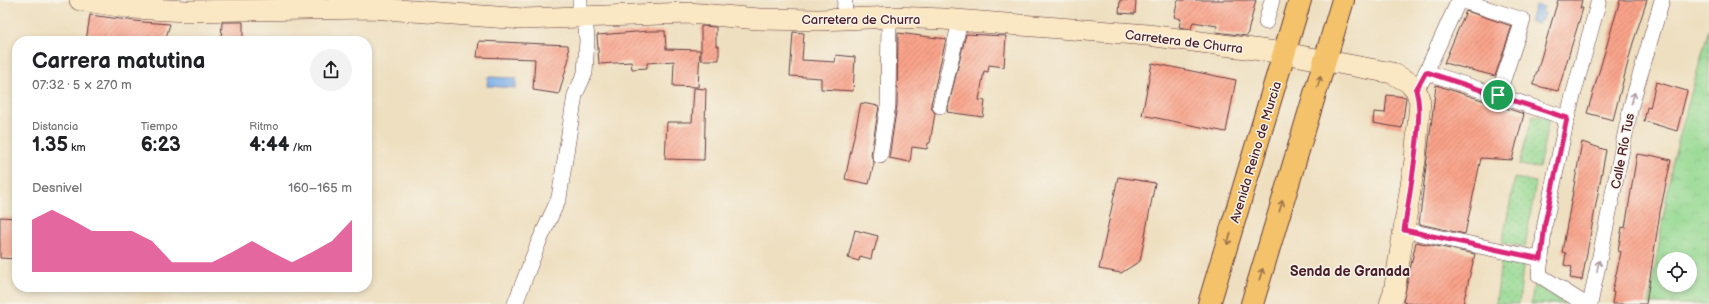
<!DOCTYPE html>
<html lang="es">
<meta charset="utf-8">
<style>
:root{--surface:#fff;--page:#f2f2f2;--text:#202124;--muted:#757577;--accent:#db2777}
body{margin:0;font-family:"Balsamiq Sans",sans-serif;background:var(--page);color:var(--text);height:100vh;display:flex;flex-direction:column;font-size:15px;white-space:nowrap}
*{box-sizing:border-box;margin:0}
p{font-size:13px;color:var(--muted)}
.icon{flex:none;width:22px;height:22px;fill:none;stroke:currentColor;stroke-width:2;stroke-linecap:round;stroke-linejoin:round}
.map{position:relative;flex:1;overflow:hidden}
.drawer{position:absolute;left:12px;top:36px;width:360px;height:256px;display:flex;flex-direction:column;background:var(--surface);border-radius:16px;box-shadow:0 2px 6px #0003}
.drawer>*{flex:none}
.controls{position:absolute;left:1657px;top:252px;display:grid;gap:8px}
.controls a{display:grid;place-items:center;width:40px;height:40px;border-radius:50%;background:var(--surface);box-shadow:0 2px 6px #0003;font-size:20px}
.pin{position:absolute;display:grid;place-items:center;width:34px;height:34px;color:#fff;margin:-17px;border:2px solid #fff;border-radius:50%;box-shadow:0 1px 4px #0007}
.round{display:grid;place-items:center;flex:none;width:42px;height:42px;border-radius:21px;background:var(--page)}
.summary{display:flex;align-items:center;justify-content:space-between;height:68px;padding:0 20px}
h1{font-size:22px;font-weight:700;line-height:30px}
.figures{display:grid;grid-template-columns:repeat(3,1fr);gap:6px;height:68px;padding:4px 20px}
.figures div{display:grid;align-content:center}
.figures b{font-size:20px;font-weight:700}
.figures small{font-size:11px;font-weight:400}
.figures p{font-size:11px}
.chart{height:112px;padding:8px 20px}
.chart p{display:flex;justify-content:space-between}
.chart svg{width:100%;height:72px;margin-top:4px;fill:var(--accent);opacity:.7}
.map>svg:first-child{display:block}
.grass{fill:url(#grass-dots);stroke:#707c5e}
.park{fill:url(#park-crowns);stroke:#707c5e;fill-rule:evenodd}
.water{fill:#7aafe8;stroke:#62678a}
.building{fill:url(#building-hatch)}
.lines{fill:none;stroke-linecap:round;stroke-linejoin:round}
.street-casing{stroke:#633c41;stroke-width:16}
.secondary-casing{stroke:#633c41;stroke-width:22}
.primary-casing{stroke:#633c41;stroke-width:24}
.street{stroke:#fff;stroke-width:15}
.secondary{stroke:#fae7c3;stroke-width:21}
.primary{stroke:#f3c26a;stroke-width:22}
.oneway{stroke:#9e704a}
.oneway2{stroke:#ae9aa0}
.route-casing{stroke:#fff;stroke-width:8}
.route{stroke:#db2777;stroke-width:5}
.labels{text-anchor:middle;stroke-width:3;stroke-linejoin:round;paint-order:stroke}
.street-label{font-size:13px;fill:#4a1f2b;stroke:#f7f3e8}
.neighbourhood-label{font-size:14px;font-weight:bold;fill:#4a1f2b;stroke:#f7f3e8}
</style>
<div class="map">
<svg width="1709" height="304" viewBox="0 0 1709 304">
<defs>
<pattern id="grass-dots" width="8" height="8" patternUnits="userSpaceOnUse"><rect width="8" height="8" fill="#95d992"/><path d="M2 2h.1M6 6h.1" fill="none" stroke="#82ba7e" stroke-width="1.8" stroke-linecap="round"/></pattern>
<pattern id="park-crowns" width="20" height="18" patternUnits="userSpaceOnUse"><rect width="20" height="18" fill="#95d992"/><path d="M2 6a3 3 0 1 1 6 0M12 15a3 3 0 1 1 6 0" fill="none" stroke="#82ba7e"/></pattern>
<pattern id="building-hatch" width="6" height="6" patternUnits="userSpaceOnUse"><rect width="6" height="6" fill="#f9a38a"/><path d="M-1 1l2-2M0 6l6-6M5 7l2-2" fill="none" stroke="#cc8471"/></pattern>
</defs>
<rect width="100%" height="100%" fill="#f7f3e8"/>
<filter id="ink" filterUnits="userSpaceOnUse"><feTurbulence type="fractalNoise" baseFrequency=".025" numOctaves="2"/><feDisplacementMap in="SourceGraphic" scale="8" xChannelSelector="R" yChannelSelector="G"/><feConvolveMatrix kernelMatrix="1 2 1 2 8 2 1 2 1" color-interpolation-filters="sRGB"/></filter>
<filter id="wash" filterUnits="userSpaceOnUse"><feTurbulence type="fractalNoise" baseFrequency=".012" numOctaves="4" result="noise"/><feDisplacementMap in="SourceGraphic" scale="16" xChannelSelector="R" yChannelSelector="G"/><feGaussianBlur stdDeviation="0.9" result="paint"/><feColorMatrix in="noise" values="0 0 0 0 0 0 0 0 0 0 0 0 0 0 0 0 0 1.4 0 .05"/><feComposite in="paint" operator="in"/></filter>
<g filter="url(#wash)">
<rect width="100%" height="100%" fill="#eedfc0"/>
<!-- grass -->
<g class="grass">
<polygon points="1533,115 1549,119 1539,168 1519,165"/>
<polygon points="1515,178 1536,182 1525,247 1502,243"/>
<polygon points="1501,261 1523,265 1519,304 1496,304"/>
<polygon points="1534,284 1565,304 1531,304"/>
</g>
<!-- park -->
<path class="park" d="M1709,28V304H1649L1672,164ZM1664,259H1690V285H1664Z"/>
<!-- water -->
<g class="water">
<polygon points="1535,5 1544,7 1542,12 1545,13 1543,20 1540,19 1539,24 1530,22"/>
<polygon points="488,77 516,78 516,88 487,86"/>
</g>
<g id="blocks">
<!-- building -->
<g class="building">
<polygon points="1120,0 1136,0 1135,14 1119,13"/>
<polygon points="1178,0 1256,0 1247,36 1216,32 1217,26 1193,22 1191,29 1179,27 1181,19 1174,17"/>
<polygon points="1558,0 1582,0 1580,8 1583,8 1558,91 1533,85"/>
<polygon points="1620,0 1647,0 1633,43 1613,120 1587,113"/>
<polygon points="1466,11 1512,26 1495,76 1444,63"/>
<polygon points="90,15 143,22 170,24 165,41 86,41"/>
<polygon points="222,22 243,22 243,41 221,41"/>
<polygon points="701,26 716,27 716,46 719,46 719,60 701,60"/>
<polygon points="649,31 665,31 666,49 700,50 698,87 673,86 674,61 647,63 647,68 632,69 631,62 599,64 597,35"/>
<polygon points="793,32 804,33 802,60 835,62 836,55 855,57 853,91 821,89 821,78 790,76"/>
<polygon points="898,33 946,39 931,104 932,109 935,113 930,143 928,143 927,149 912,147 910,162 889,158 897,105"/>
<polygon points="966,34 1006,36 1004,67 989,65 988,72 984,71 979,100 985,101 983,117 947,112"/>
<polygon points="479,41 568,45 569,58 559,94 533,90 535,59 477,57"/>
<polygon points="1152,63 1236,80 1226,132 1142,115"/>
<polygon points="1656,82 1687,91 1677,131 1644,121 1647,107 1650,108"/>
<polygon points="1436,85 1524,114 1512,160 1481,158 1465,234 1419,224"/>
<polygon points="694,88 706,89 704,160 665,159 667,122 692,122"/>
<polygon points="1387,95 1406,97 1402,128 1373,123 1374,112 1385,113"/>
<polygon points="861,103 879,106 871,155 874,163 869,184 845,179"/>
<polygon points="1582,142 1606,150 1582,280 1570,278 1572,267 1564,265 1566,253 1562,252"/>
<polygon points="1637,154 1650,156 1650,155 1671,160 1660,212 1646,304 1612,304 1614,292 1612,292 1621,252 1618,251 1622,227 1625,228"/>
<polygon points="1118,177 1155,183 1140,261 1121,273 1099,269"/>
<polygon points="0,217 17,218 17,259 0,258"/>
<polygon points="855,230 878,236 874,251 873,250 871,259 860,256 859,261 848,258"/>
<polygon points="1416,242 1475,254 1463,304 1413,304 1403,302"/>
</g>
</g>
</g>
<g filter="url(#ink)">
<use href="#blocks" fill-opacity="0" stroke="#633c41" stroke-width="1"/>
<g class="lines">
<!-- street casing -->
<g class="street-casing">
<g id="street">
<polyline points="1460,0 1523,20 1498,95"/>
<polyline points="580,17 580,0"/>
<polyline points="844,19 845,0"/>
<polyline points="1266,22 1272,0"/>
<polyline points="1426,72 1567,118"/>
<polyline points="1422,81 1459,0"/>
<polyline points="940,106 960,21"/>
<polyline points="880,156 888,105 889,18"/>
<polyline points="1404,230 1541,259"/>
<polyline points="515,304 538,244 559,198 575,95 585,73 587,40 585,17"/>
<polyline points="1585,304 1539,275 1545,223 1567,118 1599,0"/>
<polyline points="1590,304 1631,106 1662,0"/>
</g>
</g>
<!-- secondary casing -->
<g class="secondary-casing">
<polyline id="secondary" points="80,0 132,8 186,11 371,8 524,19 688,13 759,19 819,20 894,17 943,19 1148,35 1284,53 1392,73 1410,83 1416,90 1420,102 1415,160 1394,292 1390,304"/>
</g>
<!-- primary casing -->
<g class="primary-casing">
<g id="primary">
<polyline points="1209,304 1300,0"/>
<polyline points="1252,304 1343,0"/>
</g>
</g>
<!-- street -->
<use href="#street" class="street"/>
<!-- secondary -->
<use href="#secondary" class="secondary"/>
<!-- primary -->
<use href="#primary" class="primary"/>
</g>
<!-- one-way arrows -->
<defs><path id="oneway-shaft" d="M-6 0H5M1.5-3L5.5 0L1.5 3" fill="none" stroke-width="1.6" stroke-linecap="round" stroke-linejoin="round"/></defs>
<g class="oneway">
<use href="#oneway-shaft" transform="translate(1319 82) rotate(-73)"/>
<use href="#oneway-shaft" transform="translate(1281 206) rotate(-73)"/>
<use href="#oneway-shaft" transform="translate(1229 239) rotate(107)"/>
<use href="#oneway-shaft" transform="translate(1261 274) rotate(-73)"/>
</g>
<g class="oneway2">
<use href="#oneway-shaft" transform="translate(1633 98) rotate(-74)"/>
<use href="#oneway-shaft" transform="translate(1598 266) rotate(-78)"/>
</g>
</g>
<g class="lines" filter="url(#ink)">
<!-- route casing -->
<g class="route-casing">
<path id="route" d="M1426,72L1567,118L1545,223L1541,259L1404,230C1409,200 1414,170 1417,139C1418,122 1421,107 1416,90Z"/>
</g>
<!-- route -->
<use href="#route" class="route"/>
</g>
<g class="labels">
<!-- street labels -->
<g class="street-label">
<text x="861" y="24">Carretera de Churra</text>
<text transform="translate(1184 41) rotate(7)" y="5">Carretera de Churra</text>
<text transform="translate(1622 151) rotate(-79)" y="5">Calle Río Tus</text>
<text transform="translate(1255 152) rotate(-73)" y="5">Avenida Reino de Murcia</text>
</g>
<!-- neighbourhood labels -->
<g class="neighbourhood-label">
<text x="1350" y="276">Senda de Granada</text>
</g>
</g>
</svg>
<div class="controls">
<a><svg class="icon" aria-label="locate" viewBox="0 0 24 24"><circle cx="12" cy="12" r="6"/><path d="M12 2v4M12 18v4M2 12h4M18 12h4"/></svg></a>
</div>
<div class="pin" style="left:1498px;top:95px;background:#1e9e55"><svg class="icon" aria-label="arrive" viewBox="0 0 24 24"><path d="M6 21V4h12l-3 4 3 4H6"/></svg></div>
<section class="drawer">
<div class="summary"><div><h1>Carrera matutina</h1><p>07:32 · 5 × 270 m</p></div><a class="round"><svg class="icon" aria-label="share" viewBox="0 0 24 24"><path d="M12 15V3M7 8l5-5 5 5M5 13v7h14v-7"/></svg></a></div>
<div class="figures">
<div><p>Distancia</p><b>1.35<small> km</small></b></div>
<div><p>Tiempo</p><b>6:23</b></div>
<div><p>Ritmo</p><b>4:44<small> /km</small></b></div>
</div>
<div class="chart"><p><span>Desnivel</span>160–165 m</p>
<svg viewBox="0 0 160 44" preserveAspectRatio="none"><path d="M0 44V12L10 6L20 12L30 19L40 19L50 19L60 25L70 38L80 38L90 38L100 32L110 25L120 32L130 38L140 32L150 25L160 12V44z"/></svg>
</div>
</section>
</div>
